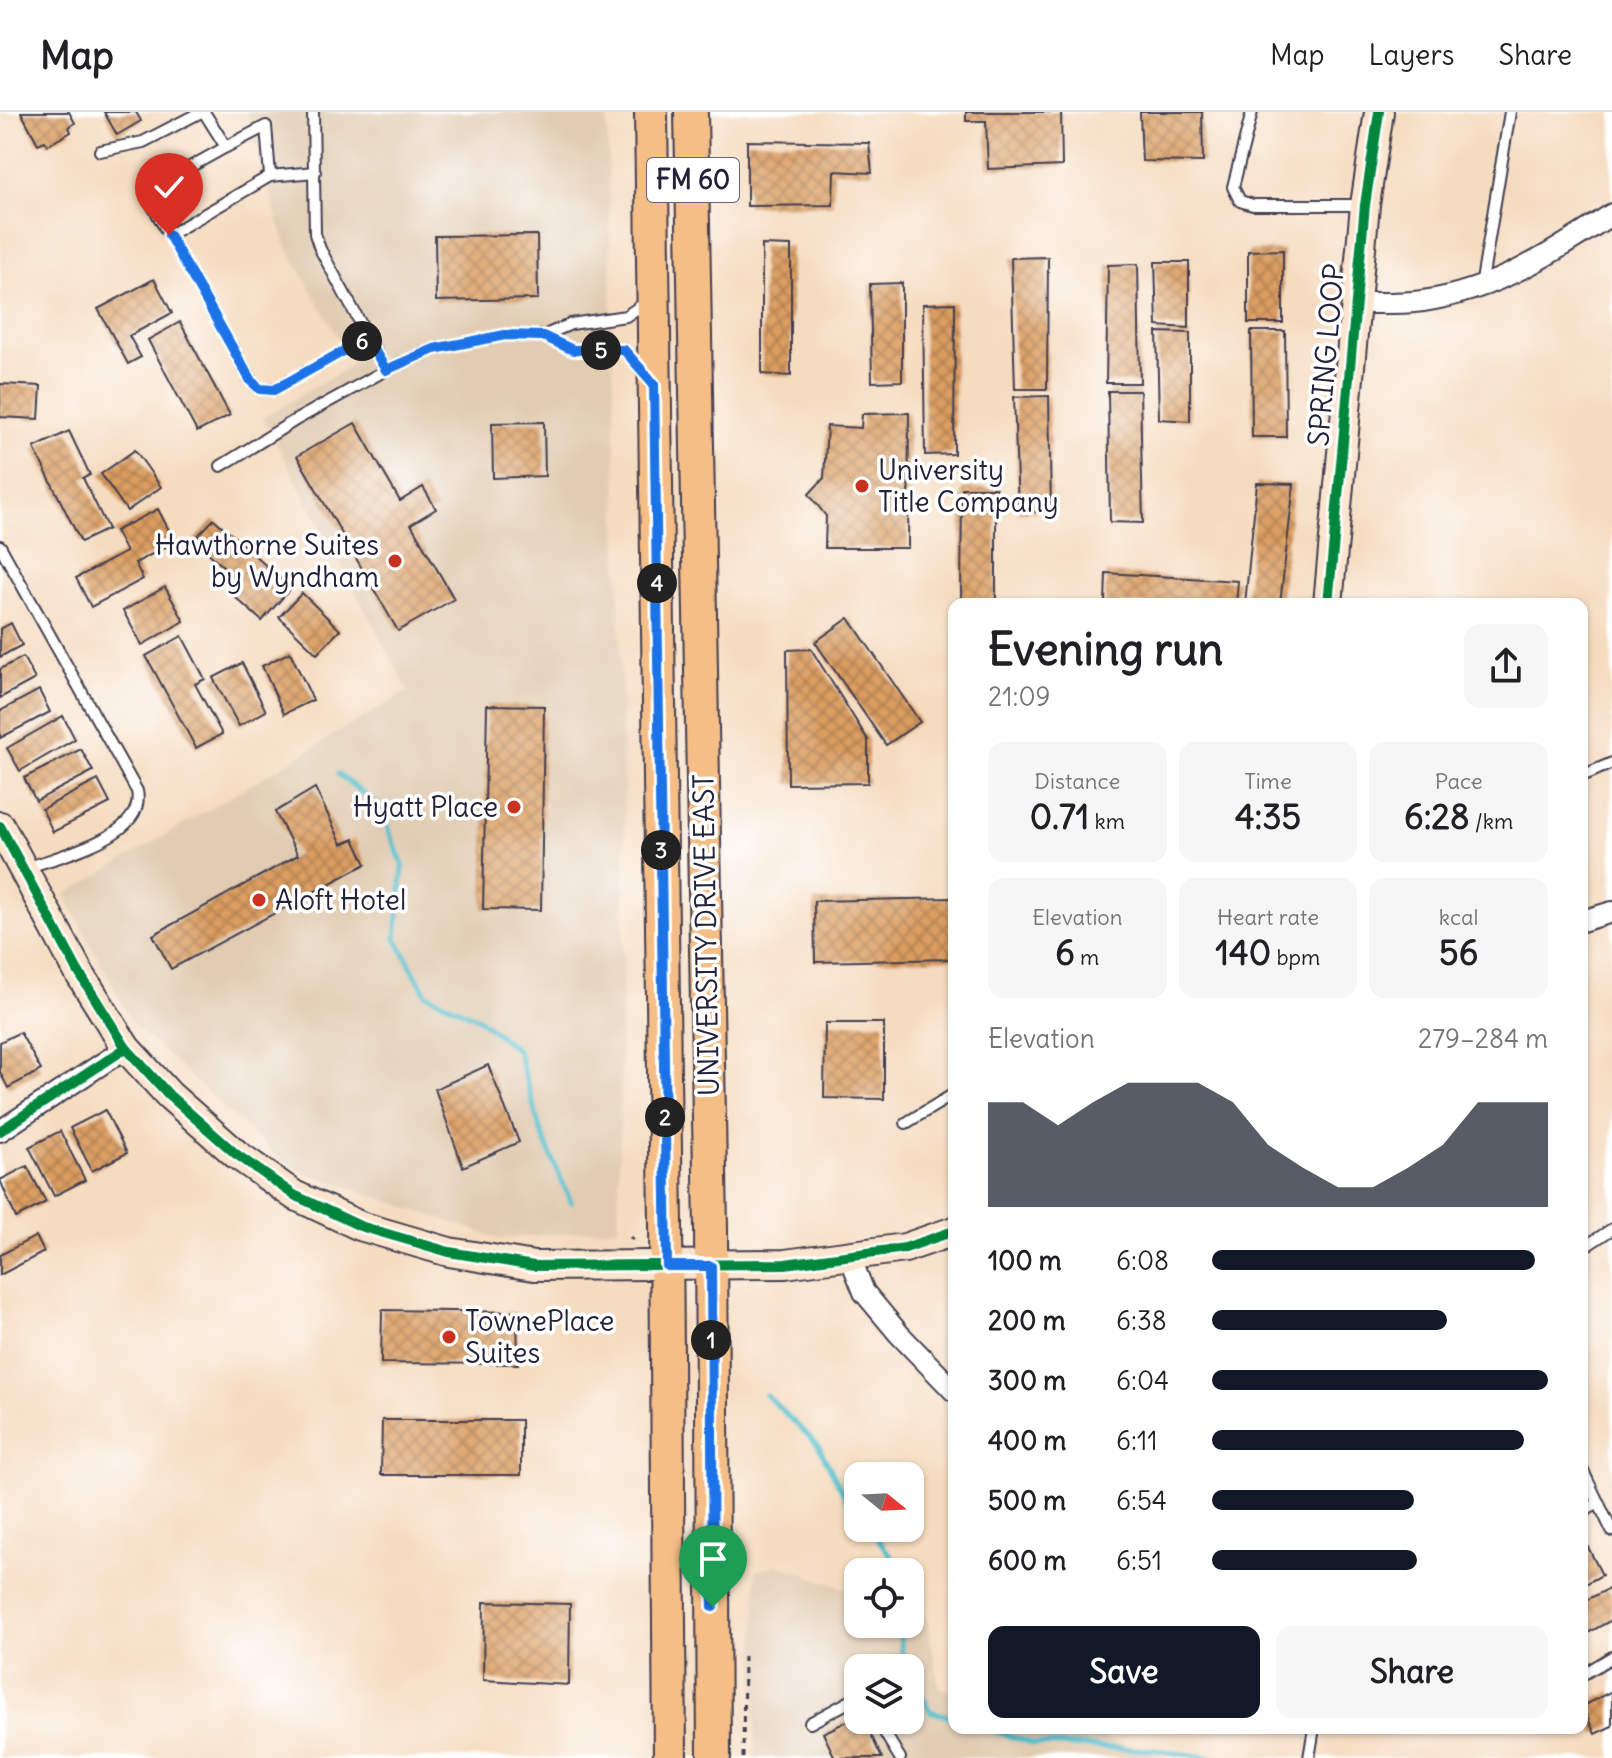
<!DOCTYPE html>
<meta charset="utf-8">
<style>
:root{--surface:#fff;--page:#f6f6f6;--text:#202124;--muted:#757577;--line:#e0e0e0;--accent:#111827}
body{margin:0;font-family:Delius,sans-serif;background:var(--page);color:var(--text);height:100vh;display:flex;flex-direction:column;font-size:30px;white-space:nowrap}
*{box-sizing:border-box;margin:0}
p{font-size:26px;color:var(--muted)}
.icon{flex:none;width:44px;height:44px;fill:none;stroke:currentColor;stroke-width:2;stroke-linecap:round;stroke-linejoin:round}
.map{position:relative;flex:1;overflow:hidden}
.panel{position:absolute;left:948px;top:486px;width:640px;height:1136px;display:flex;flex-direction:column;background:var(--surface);border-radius:16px;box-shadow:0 2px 6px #0004}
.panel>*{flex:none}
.needle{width:52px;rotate:108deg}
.buttons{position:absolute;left:844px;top:1350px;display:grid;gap:16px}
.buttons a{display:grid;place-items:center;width:80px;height:80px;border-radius:16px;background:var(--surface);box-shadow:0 2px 6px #0004;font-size:40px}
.pin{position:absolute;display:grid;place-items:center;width:68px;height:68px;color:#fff;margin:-82px -34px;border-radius:50% 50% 50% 0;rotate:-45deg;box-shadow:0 0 8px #0007}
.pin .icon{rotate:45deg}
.km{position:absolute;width:40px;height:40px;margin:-20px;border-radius:50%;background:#222;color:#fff;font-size:22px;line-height:40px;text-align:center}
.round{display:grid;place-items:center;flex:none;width:84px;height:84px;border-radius:16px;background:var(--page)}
.overview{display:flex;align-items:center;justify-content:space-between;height:136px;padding:0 40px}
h1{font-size:44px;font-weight:700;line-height:60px}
.metrics{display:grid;grid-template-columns:repeat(3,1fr);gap:12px;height:136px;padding:8px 40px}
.metrics div{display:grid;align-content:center;border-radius:16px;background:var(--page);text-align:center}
.metrics b{font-size:34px;font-weight:700}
.metrics small{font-size:22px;font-weight:400}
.metrics p{font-size:22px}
.chart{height:224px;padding:16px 40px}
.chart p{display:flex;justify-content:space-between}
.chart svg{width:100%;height:144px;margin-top:8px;fill:var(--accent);opacity:.7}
.button{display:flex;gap:16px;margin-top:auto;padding:16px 40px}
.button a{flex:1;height:92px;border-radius:16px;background:var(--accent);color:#fff;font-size:32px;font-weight:700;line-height:92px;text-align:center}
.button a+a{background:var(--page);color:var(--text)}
ul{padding:0 40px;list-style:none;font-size:26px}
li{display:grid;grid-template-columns:128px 96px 1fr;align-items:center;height:60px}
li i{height:20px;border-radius:10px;background:var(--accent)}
header{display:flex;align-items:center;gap:48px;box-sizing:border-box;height:112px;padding:0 40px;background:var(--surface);border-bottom:2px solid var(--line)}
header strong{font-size:38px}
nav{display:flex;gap:44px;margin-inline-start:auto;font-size:28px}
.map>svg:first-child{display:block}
.built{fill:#e1ccb2;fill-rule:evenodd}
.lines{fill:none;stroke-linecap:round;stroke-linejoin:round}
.stream{stroke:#54c0ce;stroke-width:5}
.building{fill:url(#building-cross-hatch)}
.lane-casing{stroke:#423e4f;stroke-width:14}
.street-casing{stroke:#423e4f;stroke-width:24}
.secondary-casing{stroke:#423e4f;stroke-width:32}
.primary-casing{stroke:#423e4f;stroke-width:36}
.path{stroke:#423e4f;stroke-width:3;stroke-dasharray:6 6;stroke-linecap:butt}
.lane{stroke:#fff;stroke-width:10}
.street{stroke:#fff;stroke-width:20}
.secondary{stroke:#fbe5cf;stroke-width:28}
.primary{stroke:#f6be87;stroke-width:32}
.cycleway-casing{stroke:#fff;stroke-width:15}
.cycleway{stroke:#00873e;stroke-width:10}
.route-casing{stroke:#fff;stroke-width:16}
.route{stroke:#1a73e8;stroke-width:10}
.poi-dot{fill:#c8321e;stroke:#fff;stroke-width:3}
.labels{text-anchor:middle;stroke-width:7;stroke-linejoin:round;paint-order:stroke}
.shield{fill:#fff;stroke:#646476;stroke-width:2}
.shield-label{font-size:26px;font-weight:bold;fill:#22223b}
.street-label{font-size:28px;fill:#22223b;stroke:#fff}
.poi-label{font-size:28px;fill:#22223b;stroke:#fff;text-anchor:start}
</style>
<header>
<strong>Map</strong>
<nav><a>Map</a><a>Layers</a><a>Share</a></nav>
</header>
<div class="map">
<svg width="1612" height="1646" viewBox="0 0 1612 1646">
<defs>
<pattern id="building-cross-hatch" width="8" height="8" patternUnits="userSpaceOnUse" patternTransform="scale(2)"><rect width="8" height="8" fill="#db9d61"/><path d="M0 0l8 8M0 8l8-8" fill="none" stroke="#b18051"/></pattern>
</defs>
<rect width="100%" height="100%" fill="#fff"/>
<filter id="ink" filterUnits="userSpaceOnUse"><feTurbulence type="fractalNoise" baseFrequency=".0125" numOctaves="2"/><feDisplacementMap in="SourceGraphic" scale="16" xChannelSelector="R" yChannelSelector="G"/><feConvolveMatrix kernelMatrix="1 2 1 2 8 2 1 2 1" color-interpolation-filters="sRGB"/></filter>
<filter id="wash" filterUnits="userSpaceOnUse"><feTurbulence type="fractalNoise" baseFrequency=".006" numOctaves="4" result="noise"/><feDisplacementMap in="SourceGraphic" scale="32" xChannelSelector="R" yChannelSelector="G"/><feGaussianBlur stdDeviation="1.8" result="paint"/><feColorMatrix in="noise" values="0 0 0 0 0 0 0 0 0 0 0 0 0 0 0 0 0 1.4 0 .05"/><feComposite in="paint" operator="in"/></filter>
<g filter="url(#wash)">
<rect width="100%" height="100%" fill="#f5dbbf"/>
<!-- built -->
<g class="built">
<polygon points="246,0 607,0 625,724 618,1116 500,1127 289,1055 132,911 65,783 408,579 263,306 353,252 285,132"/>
<path d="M780,1453L858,1481V1512H910V1499L926,1504L939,1575L954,1580V1616H1073L1168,1646H755L756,1458ZM858,1556H910V1608H858Z"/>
</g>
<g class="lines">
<!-- stream -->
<g class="stream">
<polyline points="338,662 378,693 403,753 396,826 426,882 478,906 518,939 541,1020 571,1090"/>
<polyline points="766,1283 818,1333 846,1387 858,1402"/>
<polyline points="869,1416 892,1445 894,1460"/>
<polyline points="899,1512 902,1543 909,1556"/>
<polyline points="910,1558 930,1599 954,1606"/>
<polyline points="984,1616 1034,1632 1155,1638 1212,1646"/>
</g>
</g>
<g id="blocks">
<!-- building -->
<g class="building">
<polygon points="21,0 69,0 75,11 69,15 71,20 48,33 45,29 38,32"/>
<polygon points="104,0 136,0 141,9 117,23"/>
<polygon points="966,0 1061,0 1062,54 988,57 986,9 966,9"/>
<polygon points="1140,0 1202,0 1203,50 1142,49"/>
<polygon points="747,29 869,31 872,61 834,59 833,93 747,94"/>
<polygon points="537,123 538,187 436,189 435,124"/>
<polygon points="762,133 791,134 791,264 762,262"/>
<polygon points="1283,138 1283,211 1248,211 1248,139"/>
<polygon points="1048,145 1047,277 1015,277 1011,146"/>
<polygon points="1155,150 1189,150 1189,216 1157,214"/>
<polygon points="1138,152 1140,271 1106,271 1108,153"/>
<polygon points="154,167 172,201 129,224 141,245 128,252 98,197"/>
<polygon points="902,171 902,269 872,270 870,172"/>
<polygon points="955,191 954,342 925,343 923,192"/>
<polygon points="180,210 230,303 197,320 148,228"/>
<polygon points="1251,219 1285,219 1286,325 1252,325"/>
<polygon points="1157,220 1190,221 1190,309 1159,307"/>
<polygon points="0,272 41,274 39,307 0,305"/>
<polygon points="1108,279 1140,279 1143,411 1110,410"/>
<polygon points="1049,284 1051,400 1018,400 1014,285"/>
<polygon points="909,301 908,436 825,436 826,404 809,382 824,366 827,314 861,316 862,302"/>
<polygon points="544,310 545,364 493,366 492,311"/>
<polygon points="355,311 400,389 423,375 436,397 411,412 454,487 398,519 297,344"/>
<polygon points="69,319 90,363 83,366 108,417 81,430 34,336"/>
<polygon points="135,338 161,375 127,399 101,362"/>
<polygon points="1257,371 1294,372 1280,492 1245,492"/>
<polygon points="962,376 996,376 996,492 961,492"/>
<polygon points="158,397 175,430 135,451 143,467 91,495 76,466 126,440 115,419"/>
<polygon points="214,407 291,476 262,509 226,477 235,465 194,428"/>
<polygon points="1106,461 1238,469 1236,492 1105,492"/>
<polygon points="165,475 184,509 142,533 123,499"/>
<polygon points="302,481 340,518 317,542 279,505"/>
<polygon points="849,506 920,610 886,633 815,530"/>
<polygon points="11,511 22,533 0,545 0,517"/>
<polygon points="182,524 205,567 195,572 222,622 196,636 146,544"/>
<polygon points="811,537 868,628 868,671 788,672 787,538"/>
<polygon points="290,540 313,588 284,602 262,554"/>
<polygon points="23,545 35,567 0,586 0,557"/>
<polygon points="242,551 266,599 239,614 213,566"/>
<polygon points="39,578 50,600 0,626 0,599"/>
<polygon points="487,593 544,594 541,798 483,797"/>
<polygon points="63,604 75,627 20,659 7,636"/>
<polygon points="81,637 93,659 36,689 24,666"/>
<polygon points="98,668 110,691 53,720 42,697"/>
<polygon points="315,676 342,732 354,727 366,752 171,857 153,823 298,743 275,700"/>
<polygon points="954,786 954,847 815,850 814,789"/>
<polygon points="825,911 884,911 884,987 824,986"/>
<polygon points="20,920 41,958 8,976 0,960 0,930"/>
<polygon points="488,953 519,1030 463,1055 435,977"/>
<polygon points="105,998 127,1041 92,1059 70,1016"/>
<polygon points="60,1019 85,1068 54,1084 29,1035"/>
<polygon points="27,1054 46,1090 16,1106 0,1068"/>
<polygon points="36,1124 44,1140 0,1163 0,1143"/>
<polygon points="382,1198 517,1200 518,1252 381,1251"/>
<polygon points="382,1308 521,1308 521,1363 381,1363"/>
<polygon points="1588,1435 1602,1463 1582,1474 1582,1438"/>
<polygon points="1608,1477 1612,1484 1612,1508 1582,1524 1582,1490"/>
<polygon points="484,1490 570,1492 569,1573 483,1568"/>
<polygon points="1612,1579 1612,1614 1595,1622 1582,1594"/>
<polygon points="858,1604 858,1608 864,1608 882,1646 835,1646 823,1621"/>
</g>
</g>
</g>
<g filter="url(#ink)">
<use href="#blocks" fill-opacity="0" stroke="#423e4f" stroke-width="2"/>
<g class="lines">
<!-- lane casing -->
<g class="lane-casing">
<g id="lane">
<polyline points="204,0 226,35 266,14 270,64 169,123 251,269 260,277 274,278 367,226"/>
<polyline points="313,0 315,122 320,137 386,258"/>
<polyline points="1252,0 1233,75 1240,89 1253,93 1364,93"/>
<polyline points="100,39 143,30 201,0"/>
<polyline points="270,64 315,60"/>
<polyline points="169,123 145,80 226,35"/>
<polyline points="1481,175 1510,0"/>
<polyline points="543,224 571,212 626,204 648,189"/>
<polyline points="221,354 294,309 386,258 434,237 505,223 543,224 573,238 624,238 648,265"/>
<path d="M0,434L137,679C147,726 56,744 24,757"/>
<polyline points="1582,664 1612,651"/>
<polyline points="906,1011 954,982"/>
<polyline points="1589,1132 1612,1117"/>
<polyline points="1582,1357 1612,1419"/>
<polyline points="1582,1400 1599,1391"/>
<polyline points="1582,1563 1612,1545"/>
<polyline points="877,1608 900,1646"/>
<polyline points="810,1611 854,1587 858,1588"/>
<polyline points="1309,1646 1314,1616"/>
</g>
</g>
<!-- street casing -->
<g class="street-casing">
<g id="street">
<path d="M1355,191C1378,191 1400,192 1423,189C1494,179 1553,141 1612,102"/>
<polyline points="1582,809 1612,800"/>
<polyline points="0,1019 126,936"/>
<polyline points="850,1145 864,1180 899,1222 954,1279"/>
</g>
</g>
<!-- secondary casing -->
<g class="secondary-casing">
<g id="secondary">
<polyline points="1328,492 1365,93 1379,0"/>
<polyline points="0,714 78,859 126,936 169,983 236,1042 294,1083 360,1114 449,1140 534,1154 785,1152 905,1136 954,1119"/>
</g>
</g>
<!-- primary casing -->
<g class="primary-casing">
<g id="primary">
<polyline points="651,0 666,1111 670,1646"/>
<polyline points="691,0 711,1117 714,1646"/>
</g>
</g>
<!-- path -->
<g class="path">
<polyline points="630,1125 633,1128"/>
<polyline points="743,1646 744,1541"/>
</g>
<!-- lane -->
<use href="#lane" class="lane"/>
<!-- street -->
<use href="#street" class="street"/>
<!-- secondary -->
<use href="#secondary" class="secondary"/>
<!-- primary -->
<use href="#primary" class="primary"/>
<!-- cycleway casing -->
<g class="cycleway-casing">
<g id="cycleway">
<polyline points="1328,492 1365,93 1379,0"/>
<polyline points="0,714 78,859 126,936 169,983 236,1042 294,1083 360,1114 449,1140 534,1154 785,1152 905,1136 954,1119"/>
<polyline points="0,1019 126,936"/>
</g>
</g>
<!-- cycleway -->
<use href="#cycleway" class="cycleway"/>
</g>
</g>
<g class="lines" filter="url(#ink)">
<!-- route casing -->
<g class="route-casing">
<polyline id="route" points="169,123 251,269 260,277 274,278 367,226 386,258 434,237 505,223 543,224 573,238 624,238 654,272 667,1154 711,1154 713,1495"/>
</g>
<!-- route -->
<use href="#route" class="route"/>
</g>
<!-- markers -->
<g class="poi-dot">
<circle cx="862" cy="374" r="8"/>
<circle cx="395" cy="449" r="8"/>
<circle cx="514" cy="695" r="8"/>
<circle cx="259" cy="788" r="8"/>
<circle cx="449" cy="1225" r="8"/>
</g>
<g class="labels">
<!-- shield labels -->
<rect class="shield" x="647" y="46" width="92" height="44" rx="6"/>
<g class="shield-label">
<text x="693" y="77">FM 60</text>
</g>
<!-- street labels -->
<g class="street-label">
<text transform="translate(1326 243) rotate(-85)" y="10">SPRING LOOP</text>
<text transform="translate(706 823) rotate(-91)" y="10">UNIVERSITY DRIVE EAST</text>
</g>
<!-- poi labels -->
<g class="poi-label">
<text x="878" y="368">University<tspan x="878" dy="32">Title Company</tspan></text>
<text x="379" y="443" text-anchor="end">Hawthorne Suites<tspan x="379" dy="32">by Wyndham</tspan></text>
<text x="498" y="705" text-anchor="end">Hyatt Place</text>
<text x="275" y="798">Aloft Hotel</text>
<text x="465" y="1219">TownePlace<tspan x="465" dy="32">Suites</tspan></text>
</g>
</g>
</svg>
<div class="buttons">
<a><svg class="needle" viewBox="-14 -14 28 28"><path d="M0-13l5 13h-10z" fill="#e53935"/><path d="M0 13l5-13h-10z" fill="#757577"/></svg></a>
<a><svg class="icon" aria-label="locate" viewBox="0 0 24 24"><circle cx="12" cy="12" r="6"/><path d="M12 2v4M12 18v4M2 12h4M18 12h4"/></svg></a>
<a><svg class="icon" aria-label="layers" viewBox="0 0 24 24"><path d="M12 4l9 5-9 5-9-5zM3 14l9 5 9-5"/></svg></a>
</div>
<div class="pin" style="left:713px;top:1495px;background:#1e9e55"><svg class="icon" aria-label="arrive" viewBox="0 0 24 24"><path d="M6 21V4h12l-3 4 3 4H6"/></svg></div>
<div class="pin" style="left:169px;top:123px;background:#d93025"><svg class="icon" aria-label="check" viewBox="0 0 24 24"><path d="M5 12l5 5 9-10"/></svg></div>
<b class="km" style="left:711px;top:1228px">1</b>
<b class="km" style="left:665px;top:1005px">2</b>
<b class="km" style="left:661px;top:738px">3</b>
<b class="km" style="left:657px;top:471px">4</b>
<b class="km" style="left:601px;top:238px">5</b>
<b class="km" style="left:362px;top:229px">6</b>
<section class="panel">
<div class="overview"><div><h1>Evening run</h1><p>21:09</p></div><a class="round"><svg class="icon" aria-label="share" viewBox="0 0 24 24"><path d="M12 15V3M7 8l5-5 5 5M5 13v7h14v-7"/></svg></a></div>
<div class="metrics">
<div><p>Distance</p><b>0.71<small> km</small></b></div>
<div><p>Time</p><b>4:35</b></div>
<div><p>Pace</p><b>6:28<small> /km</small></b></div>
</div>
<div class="metrics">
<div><p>Elevation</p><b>6<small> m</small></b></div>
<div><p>Heart rate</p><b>140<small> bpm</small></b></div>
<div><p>kcal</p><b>56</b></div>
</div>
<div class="chart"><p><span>Elevation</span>279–284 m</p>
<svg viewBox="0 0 160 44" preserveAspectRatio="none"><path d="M0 44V12L10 12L20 19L30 12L40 6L50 6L60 6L70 12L80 25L90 32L100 38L110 38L120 32L130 25L140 12L150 12L160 12V44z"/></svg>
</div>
<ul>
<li><b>100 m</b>6:08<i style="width:96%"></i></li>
<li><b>200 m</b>6:38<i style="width:70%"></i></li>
<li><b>300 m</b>6:04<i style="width:100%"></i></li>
<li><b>400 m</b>6:11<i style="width:93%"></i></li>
<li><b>500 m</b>6:54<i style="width:60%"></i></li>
<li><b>600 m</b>6:51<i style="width:61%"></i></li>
</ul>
<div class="button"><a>Save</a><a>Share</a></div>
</section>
</div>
